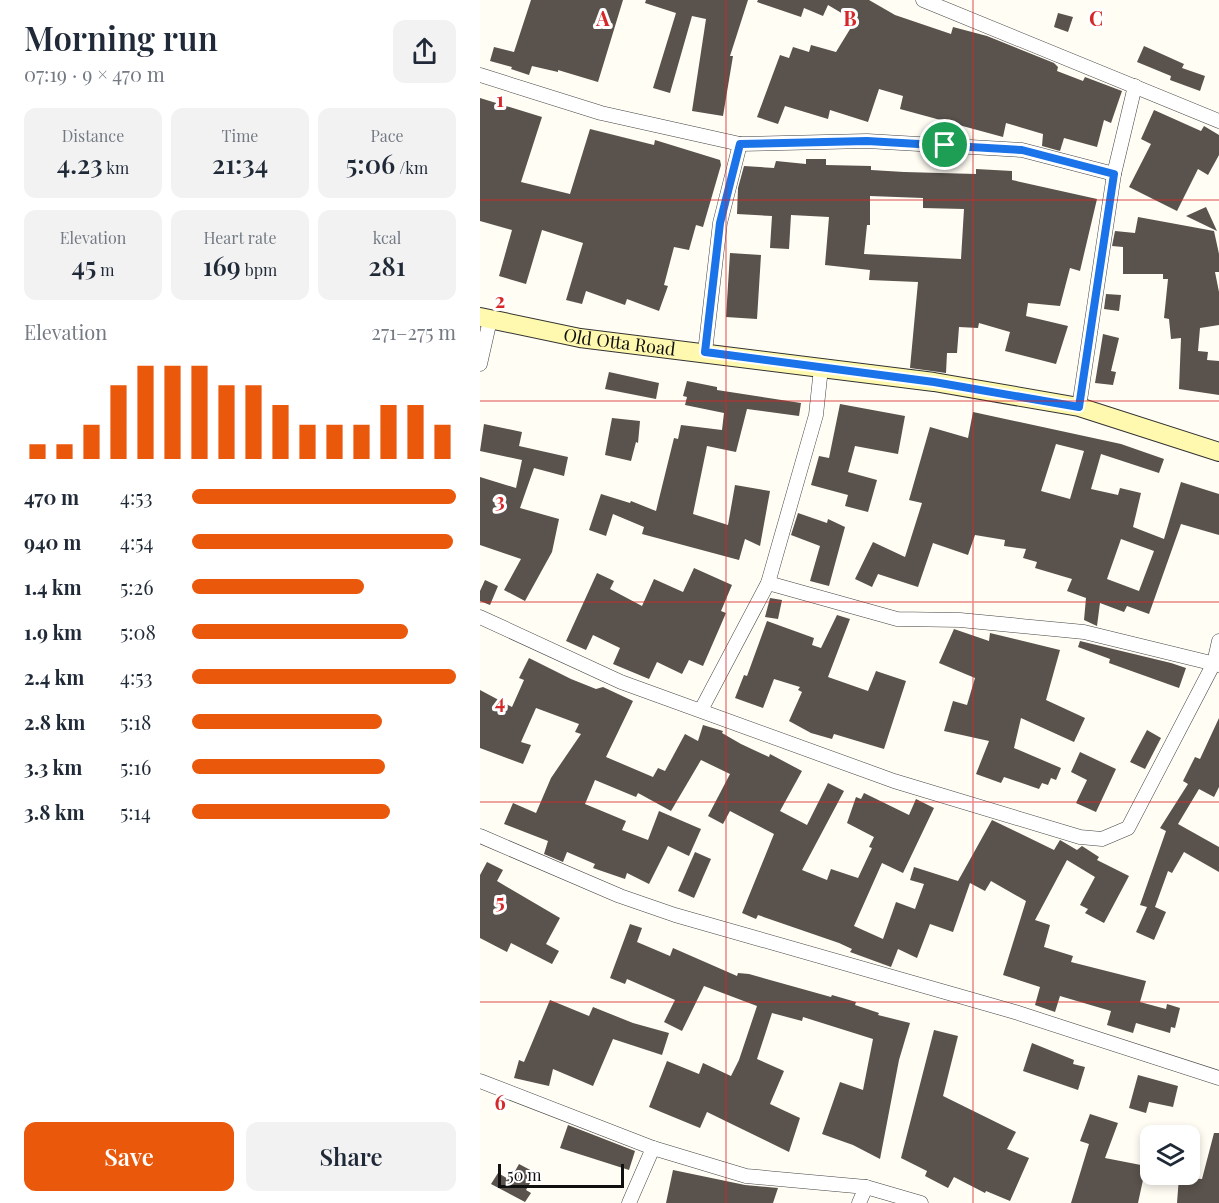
<!DOCTYPE html>
<meta charset="utf-8">
<style>
:root{--surface:#fff;--page:#f2f2f3;--text:#1f2937;--muted:#747a83;--accent:#ea580c}
body{margin:0;font-family:"Playfair Display",serif;background:var(--page);color:var(--text);height:100vh;display:flex;flex-direction:column;font-size:22px;white-space:nowrap}
*{box-sizing:border-box;margin:0}
p{font-size:20px;color:var(--muted)}
.icon{flex:none;width:33px;height:33px;fill:none;stroke:currentColor;stroke-width:2;stroke-linecap:round;stroke-linejoin:round}
.map{position:relative;flex:1;overflow:hidden}
.panel{display:flex;flex-direction:column;background:var(--surface);width:480px}
.panel>*{flex:none}
.fabs{position:absolute;left:660px;top:1125px;display:grid;gap:12px}
.fabs a{display:grid;place-items:center;width:60px;height:60px;border-radius:12px;background:var(--surface);box-shadow:0 3px 9px #0003;font-size:30px}
.scale{position:absolute;left:18px;bottom:15px;width:126px;box-sizing:border-box;padding-left:6px;border:3px solid #101010;border-top:0;font-size:16px;line-height:21px;white-space:nowrap;color:#101010;-webkit-text-stroke:4px #fff;paint-order:stroke}
.pin{position:absolute;display:grid;place-items:center;width:51px;height:51px;color:#fff;margin:-26px;border:3px solid #fff;border-radius:50%;box-shadow:0 2px 6px #0007}
.round{display:grid;place-items:center;flex:none;width:63px;height:63px;border-radius:12px;background:var(--page)}
.head{display:flex;align-items:center;justify-content:space-between;height:102px;padding:0 24px}
h1{font-size:33px;font-weight:600;line-height:45px}
.stats{display:grid;grid-template-columns:repeat(3,1fr);gap:9px;height:102px;padding:6px 24px}
.stats div{display:grid;align-content:center;border-radius:12px;background:var(--page);text-align:center}
.stats b{font-size:26px;font-weight:600}
.stats small{font-size:16px;font-weight:400}
.stats p{font-size:16px}
.chart{height:168px;padding:12px 24px}
.chart p{display:flex;justify-content:space-between}
.chart svg{width:100%;height:108px;margin-top:6px;stroke:var(--accent);stroke-width:6}
.primary-button{display:flex;gap:12px;margin-top:auto;padding:12px 24px}
.primary-button a{flex:1;height:69px;border-radius:12px;background:var(--accent);color:#fff;font-size:24px;font-weight:600;line-height:69px;text-align:center}
.primary-button a+a{background:var(--page);color:var(--text)}
ul{padding:0 24px;list-style:none;font-size:20px}
li{display:grid;grid-template-columns:96px 72px 1fr;align-items:center;height:45px}
li i{height:15px;border-radius:8px;background:var(--accent)}
main{display:flex;flex:1;min-height:0}
.map>svg:first-child{display:block}
.building{fill:#5a524c;fill-rule:evenodd}
.lines{fill:none;stroke-linecap:round;stroke-linejoin:round}
.street-casing{stroke:#434343;stroke-width:15}
.secondary-casing{stroke:#323232;stroke-width:20}
.street{stroke:#fff;stroke-width:14}
.secondary{stroke:#fff9af;stroke-width:18}
.route-casing{stroke:#fff;stroke-width:12}
.route{stroke:#1a73e8;stroke-width:8}
.grid{fill:none;stroke:#d62828;stroke-width:1.5;stroke-opacity:0.55}
.labels{text-anchor:middle;stroke-width:6;stroke-linejoin:round;paint-order:stroke}
.street-label{font-size:18px;fill:#101010;stroke:#fff}
.grid-label{font-size:20px;text-anchor:middle;font-weight:bold;fill:#d62828;stroke:#fff;stroke-width:6;stroke-linejoin:round;paint-order:stroke}
</style>
<main>
<section class="panel">
<div class="head"><div><h1>Morning run</h1><p>07:19 · 9 × 470 m</p></div><a class="round"><svg class="icon" aria-label="share" viewBox="0 0 24 24"><path d="M12 15V3M7 8l5-5 5 5M5 13v7h14v-7"/></svg></a></div>
<div class="stats">
<div><p>Distance</p><b>4.23<small> km</small></b></div>
<div><p>Time</p><b>21:34</b></div>
<div><p>Pace</p><b>5:06<small> /km</small></b></div>
</div>
<div class="stats">
<div><p>Elevation</p><b>45<small> m</small></b></div>
<div><p>Heart rate</p><b>169<small> bpm</small></b></div>
<div><p>kcal</p><b>281</b></div>
</div>
<div class="chart"><p><span>Elevation</span>271–275 m</p>
<svg viewBox="0 0 160 44" preserveAspectRatio="none"><path d="M5 44V38M15 44V38M25 44V30M35 44V14M45 44V6M55 44V6M65 44V6M75 44V14M85 44V14M95 44V22M105 44V30M115 44V30M125 44V30M135 44V22M145 44V22M155 44V30"/></svg>
</div>
<ul>
<li><b>470 m</b>4:53<i style="width:100%"></i></li>
<li><b>940 m</b>4:54<i style="width:99%"></i></li>
<li><b>1.4 km</b>5:26<i style="width:65%"></i></li>
<li><b>1.9 km</b>5:08<i style="width:82%"></i></li>
<li><b>2.4 km</b>4:53<i style="width:100%"></i></li>
<li><b>2.8 km</b>5:18<i style="width:72%"></i></li>
<li><b>3.3 km</b>5:16<i style="width:73%"></i></li>
<li><b>3.8 km</b>5:14<i style="width:75%"></i></li>
</ul>
<div class="primary-button"><a>Save</a><a>Share</a></div>
</section>
<div class="map">
<svg width="739" height="1203" viewBox="0 0 739 1203">
<rect width="100%" height="100%" fill="#fffdf4"/>
<!-- building -->
<g class="building">
<polygon points="51,0 143,0 118,82 78,70 78,72 52,66 49,75 31,69 32,67 10,61 14,47 34,52"/>
<polygon points="166,0 268,0 250,56 253,56 243,116 212,111 226,19 212,16 190,93 173,88 196,13 165,3"/>
<polygon points="278,0 389,0 415,15 471,34 473,27 507,36 574,63 578,67 577,71 603,81 605,77 642,91 631,123 624,120 617,147 584,138 580,151 562,146 563,134 526,123 523,137 420,109 423,96 399,89 388,122 350,110 348,119 305,106 298,124 277,117 300,55 309,58 313,47 329,52 331,45 356,52 375,21 348,5 343,16 324,8 321,17 277,2"/>
<polygon points="578,13 593,17 588,32 574,27"/>
<polygon points="664,46 704,64 702,68 725,76 720,91 690,80 691,76 657,62"/>
<polygon points="0,98 62,117 41,182 90,194 110,129 174,145 175,140 240,160 241,165 223,227 216,225 209,250 194,247 184,285 188,286 179,311 147,299 145,305 106,291 102,304 86,300 103,243 62,230 46,284 19,276 32,230 0,221"/>
<polygon points="674,110 721,131 724,126 739,135 739,155 728,175 718,169 697,211 649,187 671,144 661,139"/>
<path d="M326,159H346V165L391,166V170L424,172L496,174V169L532,171V180L617,199L600,271L590,268L580,306L548,303L546,316L588,326L576,364L525,351L530,332L499,323L498,328L479,327L477,353H467L466,373L430,368L438,282L389,280L390,270L345,265L349,217L311,215L309,249L290,248L292,216L257,214L258,188L264,166L294,168L296,161L326,164ZM390,196L443,198V208L484,209L481,259L384,254L387,225H390Z"/>
<polygon points="726,207 737,231 706,216"/>
<polygon points="658,217 734,231 739,254 739,272 735,272 739,292 739,325 720,328 718,351 728,352 727,360 739,361 739,395 699,389 701,338 691,339 689,319 684,318 688,279 683,279 683,274 643,274 643,247 632,246 635,231 655,233"/>
<polygon points="250,253 281,255 277,319 246,317"/>
<polygon points="626,294 641,295 639,311 624,309"/>
<polygon points="623,334 639,338 631,371 636,372 633,385 615,383"/>
<polygon points="129,372 179,383 176,399 125,389"/>
<polygon points="207,381 237,387 237,390 321,403 319,416 267,409 256,452 227,446 213,514 248,525 255,485 290,491 280,546 265,539 259,560 162,534 164,527 133,514 126,536 109,530 121,494 150,503 151,501 176,511 194,438 198,439 201,425 242,430 244,413 205,405 207,397 203,396"/>
<polygon points="360,404 425,416 418,454 375,446 368,472 397,480 388,512 365,506 368,495 331,485 339,456 349,458"/>
<path d="M493,412L641,444L684,459L679,473L621,454L611,489L638,495L640,488L661,493L653,527L684,539L701,482L739,494V535L701,524L669,614L647,606L644,612L620,603L617,626L604,620L606,598L587,591L592,579L555,568L557,562L543,558L546,549L524,546L525,540L495,535L488,555L453,543L438,587L398,574L392,587L375,579L393,542L425,557L442,503L429,500L450,427L488,438ZM576,444L604,451L590,499L561,491ZM641,539L674,551L659,591L627,579Z"/>
<polygon points="132,418 160,421 158,443 156,442 151,461 125,455"/>
<polygon points="4,424 42,432 39,446 88,457 84,476 54,468 40,508 79,519 72,552 45,601 24,590 41,559 0,545 0,477 36,488 42,460 0,451"/>
<polygon points="318,513 347,523 348,519 365,527 349,586 330,581 340,546 311,535"/>
<polygon points="214,568 252,585 241,611 246,613 223,666 209,660 202,674 177,662 169,679 133,664 140,648 113,635 106,650 86,641 117,573 134,581 130,589 162,606 174,579 203,592"/>
<polygon points="5,580 18,586 10,605 0,601 0,591"/>
<polygon points="290,598 302,600 298,619 285,617"/>
<polygon points="357,615 370,619 348,677 388,691 396,671 426,681 404,749 354,734 352,739 331,733 309,721 322,692 318,690 320,687 294,679 283,708 255,698 264,675 267,676 287,621 334,638 332,645 341,648"/>
<polygon points="474,629 509,641 510,633 580,650 566,700 605,718 594,742 541,718 534,748 581,768 576,780 571,778 568,785 562,783 559,789 524,777 521,783 496,774 509,741 464,731 473,701 487,705 495,678 459,663"/>
<polygon points="600,641 691,663 706,668 699,688 629,663 630,659 598,647"/>
<polygon points="49,658 91,679 116,689 123,687 153,701 126,757 173,777 178,768 185,771 205,734 218,741 223,725 243,731 242,733 261,744 289,757 290,754 322,771 300,811 327,825 348,783 364,791 322,870 347,880 351,869 378,878 392,848 389,847 394,837 367,823 376,797 381,799 384,793 429,815 436,799 454,808 423,873 402,863 374,926 403,939 416,902 435,909 444,884 430,880 434,867 478,881 512,820 574,850 580,840 597,850 602,846 619,857 617,860 649,876 624,923 605,913 608,909 600,905 615,877 587,860 555,920 570,925 564,947 593,956 591,962 666,981 660,1002 686,1009 687,1004 700,1008 695,1028 691,1027 690,1033 656,1023 653,1033 627,1025 631,1011 580,996 575,1012 555,1005 560,987 523,975 546,901 511,881 505,891 490,883 473,932 450,924 437,958 418,949 411,967 370,952 372,949 359,943 278,915 276,919 262,913 294,834 250,811 243,824 228,816 250,774 221,760 191,811 158,793 156,797 115,780 105,804 146,821 142,830 168,840 179,811 221,829 209,856 188,846 169,884 147,873 145,879 113,868 115,864 87,852 83,862 64,854 68,841 24,824 33,803 56,813 71,778 101,734 95,732 99,724 56,708 41,742 51,745 43,764 0,748 0,690 32,707 44,680 39,678"/>
<polygon points="739,718 739,787 734,797 719,789 698,824 739,847 739,872 704,852 692,873 688,871 675,907 686,912 674,940 656,932 667,907 660,905 686,831 680,828 708,784 703,781 715,757 720,759"/>
<polygon points="667,730 681,738 665,769 650,762"/>
<polygon points="600,752 636,769 616,812 596,803 607,780 591,772"/>
<polygon points="215,852 231,859 214,898 198,891"/>
<polygon points="7,862 23,870 17,881 80,918 66,944 79,951 72,964 31,943 27,952 0,938 0,875"/>
<polygon points="150,924 162,928 157,942 190,956 193,948 257,976 258,973 269,974 351,997 352,995 376,1002 375,1005 399,1013 398,1015 430,1023 419,1060 400,1159 373,1145 342,1134 360,1082 383,1090 393,1039 323,1017 322,1021 292,1013 277,1059 304,1071 290,1104 320,1118 309,1152 227,1112 220,1128 169,1107 187,1061 219,1074 223,1063 251,1076 259,1060 277,1006 224,986 202,1031 184,1022 195,1000 147,979 145,984 130,978"/>
<polygon points="70,1000 109,1016 113,1007 153,1023 189,1033 182,1055 133,1039 113,1086 73,1069 69,1086 34,1078 39,1060 44,1062"/>
<polygon points="454,1030 478,1036 463,1096 536,1132 527,1149 549,1158 530,1201 506,1191 505,1193 474,1177 468,1188 445,1176 447,1171 421,1158"/>
<polygon points="552,1043 594,1060 593,1064 605,1067 598,1090 543,1071"/>
<polygon points="658,1075 698,1086 693,1107 669,1102 666,1113 649,1108"/>
<polygon points="610,1114 638,1123 625,1158 666,1166 658,1203 591,1203 609,1144 600,1141"/>
<polygon points="88,1125 155,1151 149,1170 80,1148"/>
<polygon points="734,1133 739,1133 739,1203 697,1203 699,1177 722,1179"/>
<polygon points="39,1164 56,1173 46,1190 51,1193 45,1202 11,1184 18,1173 30,1180"/>
<polygon points="193,1170 265,1185 298,1188 293,1203 186,1203"/>
</g>
<g class="lines">
<!-- street casing -->
<g class="street-casing">
<g id="street">
<polyline points="443,0 739,121"/>
<polyline points="0,75 121,113 260,144 387,141 542,150 634,174"/>
<polyline points="225,352 240,223 260,144"/>
<polyline points="0,364 10,320"/>
<polyline points="599,407 634,174 655,86"/>
<polyline points="288,583 417,619 480,620 604,632 739,665"/>
<polyline points="0,617 141,682 414,781 600,837 622,839 648,828 734,663 739,641"/>
<polyline points="221,710 288,583 336,415 341,368"/>
<polyline points="0,836 140,896 195,915 535,1012 739,1078"/>
<polyline points="0,1081 173,1148 266,1176 386,1187 441,1203"/>
<polyline points="149,1203 173,1148"/>
<polyline points="379,1203 386,1187"/>
</g>
</g>
<!-- secondary casing -->
<g class="secondary-casing">
<g id="secondary">
<path id="s1" d="M0,317L100,338L454,382L599,407L739,452"/>
</g>
</g>
<!-- street -->
<use href="#street" class="street"/>
<!-- secondary -->
<use href="#secondary" class="secondary"/>
</g>
<g class="lines">
<!-- route casing -->
<g class="route-casing">
<polygon id="route" points="387,141 542,150 634,174 599,407 454,382 225,352 240,223 260,144"/>
</g>
<!-- route -->
<use href="#route" class="route"/>
</g>
<!-- grid -->
<path class="grid" d="M246,0V1203M493,0V1203M0,200H739M0,401H739M0,602H739M0,802H739M0,1002H739"/>
<g class="labels">
<!-- street labels -->
<g class="street-label">
<text dy="6" stroke="none"><textPath href="#s1" startOffset="142">Old Otta Road</textPath></text>
</g>
</g>
<g class="grid-label">
<text x="123" y="26">A</text>
<text x="370" y="26">B</text>
<text x="616" y="26">C</text>
<text x="20" y="107">1</text>
<text x="20" y="308">2</text>
<text x="20" y="508">3</text>
<text x="20" y="709">4</text>
<text x="20" y="909">5</text>
<text x="20" y="1110">6</text>
</g>
</svg>
<div class="fabs">
<a><svg class="icon" aria-label="layers" viewBox="0 0 24 24"><path d="M12 4l9 5-9 5-9-5zM3 14l9 5 9-5"/></svg></a>
</div>
<div class="scale">50 m</div>
<div class="pin" style="left:465px;top:145px;background:#1e9e55"><svg class="icon" aria-label="arrive" viewBox="0 0 24 24"><path d="M6 21V4h12l-3 4 3 4H6"/></svg></div>
</div>
</main>
